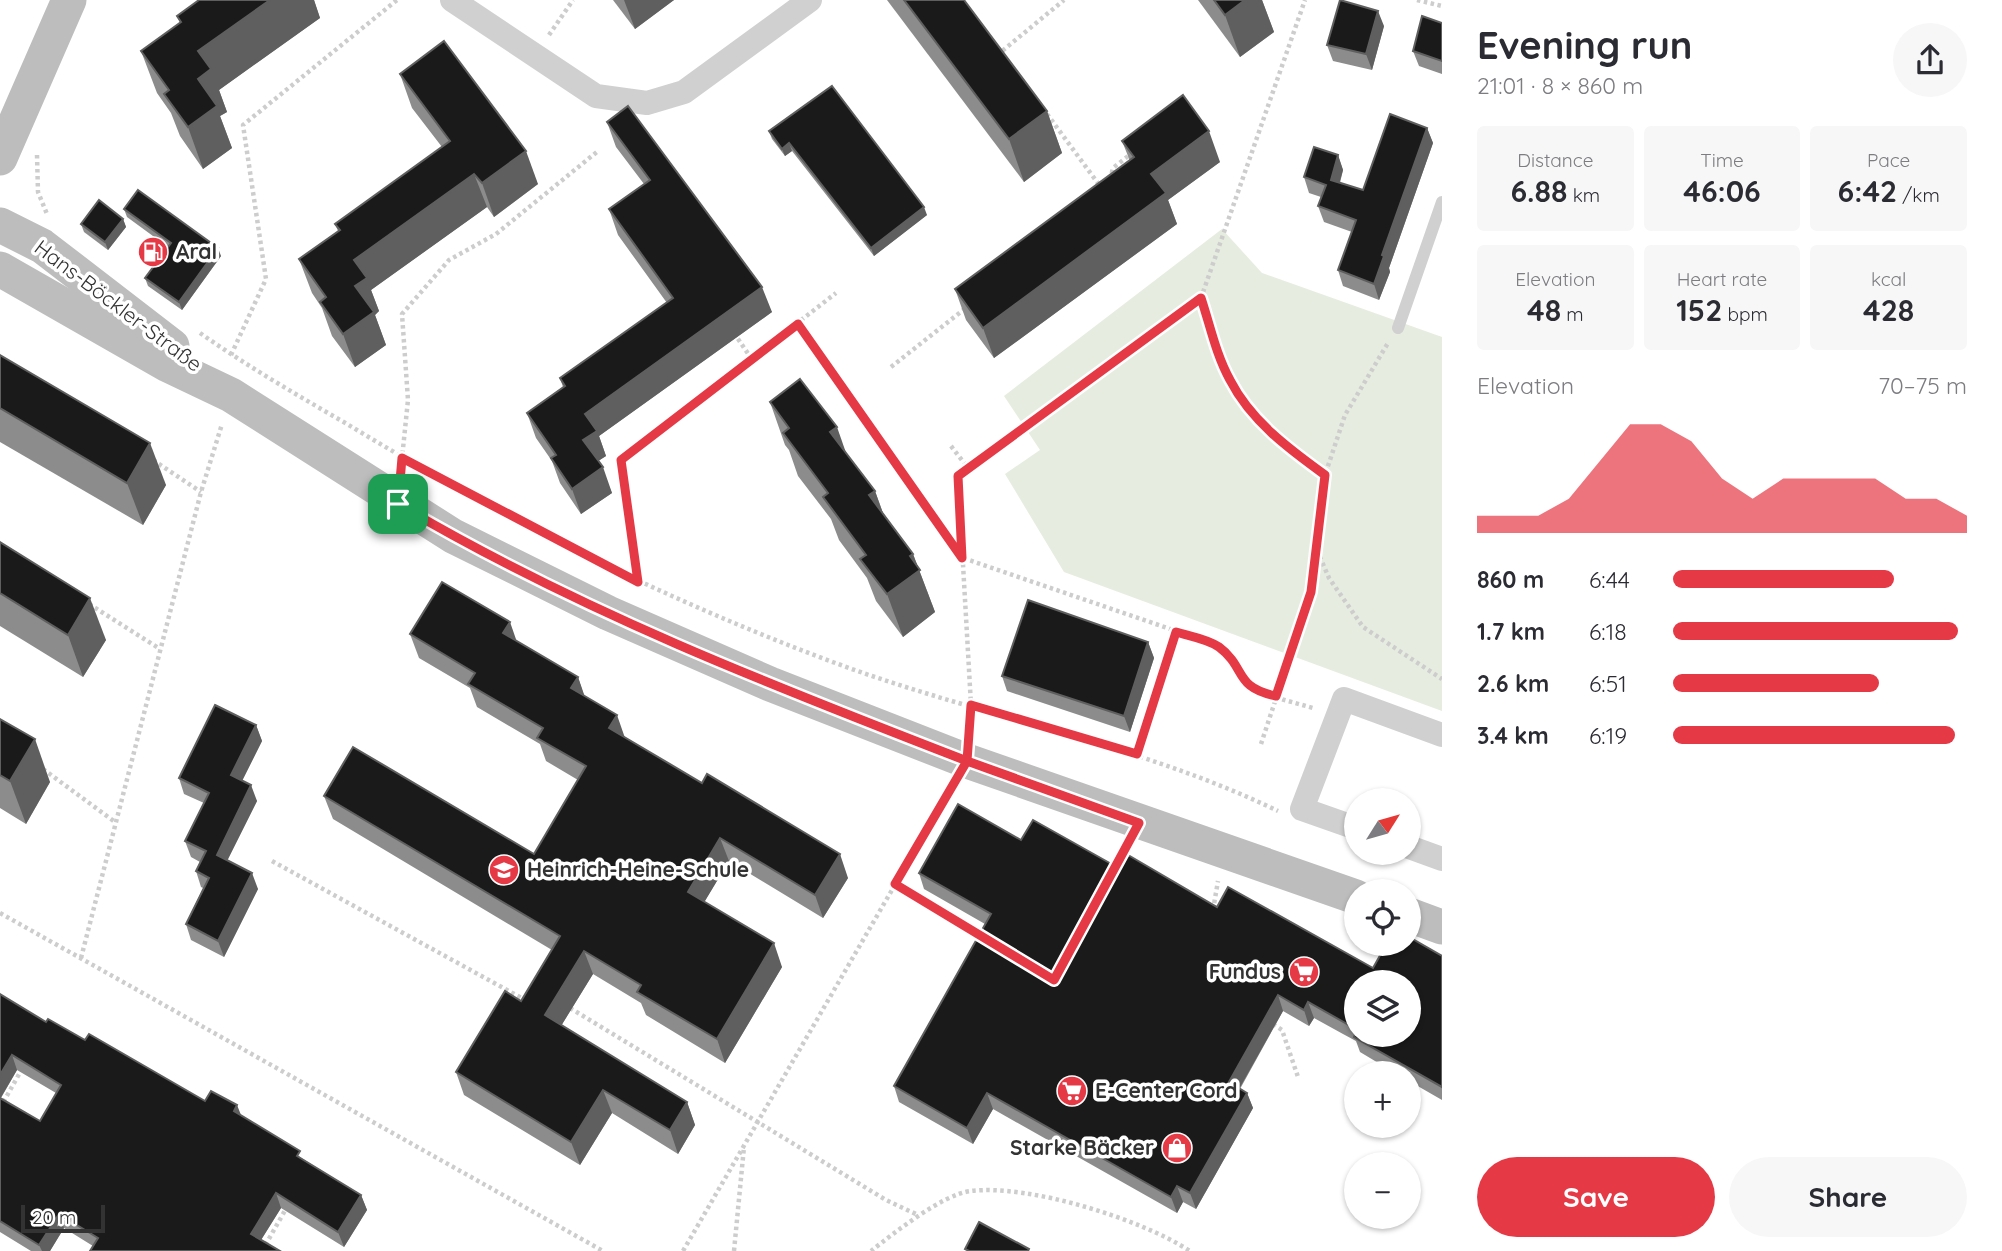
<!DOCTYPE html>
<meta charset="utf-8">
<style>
:root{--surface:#fff;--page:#f7f7f7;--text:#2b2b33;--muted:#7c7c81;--accent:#e63946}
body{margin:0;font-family:Quicksand,sans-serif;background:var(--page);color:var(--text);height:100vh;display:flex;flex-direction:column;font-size:26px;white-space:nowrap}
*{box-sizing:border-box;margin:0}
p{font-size:23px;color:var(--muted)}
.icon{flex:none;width:38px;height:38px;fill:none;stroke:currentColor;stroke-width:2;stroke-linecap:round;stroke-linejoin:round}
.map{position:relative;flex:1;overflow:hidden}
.sheet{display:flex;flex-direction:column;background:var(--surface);width:560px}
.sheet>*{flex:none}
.needle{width:46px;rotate:53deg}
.fabs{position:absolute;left:1344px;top:788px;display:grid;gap:14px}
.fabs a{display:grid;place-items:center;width:77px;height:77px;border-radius:50%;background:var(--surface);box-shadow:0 2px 5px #0004;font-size:35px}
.scale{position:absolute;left:21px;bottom:18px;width:84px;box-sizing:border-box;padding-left:7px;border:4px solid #333;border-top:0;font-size:19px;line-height:24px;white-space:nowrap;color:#333;-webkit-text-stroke:5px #fff;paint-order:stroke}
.pin{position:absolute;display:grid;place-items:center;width:60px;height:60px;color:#fff;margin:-30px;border-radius:14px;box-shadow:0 4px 10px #0006}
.round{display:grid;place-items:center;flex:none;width:74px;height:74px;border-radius:37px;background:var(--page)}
.overview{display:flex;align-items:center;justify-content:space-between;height:119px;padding:0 35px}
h1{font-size:38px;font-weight:700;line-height:52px}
.figures{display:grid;grid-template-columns:repeat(3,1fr);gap:10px;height:119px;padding:7px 35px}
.figures div{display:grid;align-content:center;border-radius:7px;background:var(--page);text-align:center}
.figures b{font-size:30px;font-weight:700}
.figures small{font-size:19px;font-weight:400}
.figures p{font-size:19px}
.chart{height:196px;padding:14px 35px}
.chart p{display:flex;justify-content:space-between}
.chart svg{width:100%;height:126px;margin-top:7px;fill:var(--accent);opacity:.7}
.action{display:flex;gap:14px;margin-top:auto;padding:14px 35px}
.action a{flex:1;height:80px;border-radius:42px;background:var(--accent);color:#fff;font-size:28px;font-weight:700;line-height:80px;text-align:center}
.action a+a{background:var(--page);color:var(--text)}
ul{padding:0 35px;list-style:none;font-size:23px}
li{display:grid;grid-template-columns:112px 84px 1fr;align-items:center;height:52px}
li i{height:18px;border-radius:9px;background:var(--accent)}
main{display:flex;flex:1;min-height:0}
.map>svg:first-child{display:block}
.green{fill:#e6ecdf}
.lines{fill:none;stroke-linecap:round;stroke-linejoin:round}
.path{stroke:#cdcdcd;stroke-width:4.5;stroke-dasharray:3.5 3.5;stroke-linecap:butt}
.lane{stroke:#d0d0d0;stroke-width:12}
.street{stroke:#d0d0d0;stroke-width:24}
.secondary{stroke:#bdbdbd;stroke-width:35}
.wall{fill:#8c8c8c;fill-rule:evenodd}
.shaded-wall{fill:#5f5f5f}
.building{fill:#1a1a1a;stroke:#5f5f5f;stroke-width:2}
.route-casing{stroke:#fff;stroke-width:14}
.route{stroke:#e63946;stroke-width:9}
.labels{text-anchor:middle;stroke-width:7;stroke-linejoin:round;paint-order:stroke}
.poi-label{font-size:21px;font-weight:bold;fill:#333;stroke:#fff;text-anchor:start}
.street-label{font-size:21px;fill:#333;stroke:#fff}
</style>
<main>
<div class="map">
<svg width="1442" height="1251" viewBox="0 0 1442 1251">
<rect width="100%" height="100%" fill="#fff"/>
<!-- green -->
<polygon class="green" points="1222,229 1262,273 1442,337 1442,711 1064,572 1005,474 1040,450 1004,396"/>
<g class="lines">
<!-- path -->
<g class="path">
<polyline points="1417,0 1442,6"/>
<polyline points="549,35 573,0"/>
<polyline points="998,48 1001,52 1064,0"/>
<polyline points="1047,114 1100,186"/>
<polyline points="37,155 38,192 47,214"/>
<polyline points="1110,180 1113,168 1132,153"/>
<path d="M1201,298C1210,325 1216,355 1230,380C1251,421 1289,448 1325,475"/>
<polyline points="798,324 963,558 1217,645 1233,661 1242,680 1256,692 1313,708"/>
<path d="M200,333C247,366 297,395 347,424C507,521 673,604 849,668C992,719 1141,745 1278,811"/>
<polyline points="734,333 751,358"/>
<polyline points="231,355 266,279 243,125 397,0"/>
<polyline points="891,367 967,307"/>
<polyline points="951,446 968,468"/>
<polyline points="153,460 201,492"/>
<polyline points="401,468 408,400 402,314 449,260 496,234 598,151"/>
<polyline points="1317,550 1329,578 1363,627 1442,679"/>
<polyline points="638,581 621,460 836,293"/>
<polyline points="89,604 160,649"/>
<polyline points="969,728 971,705 958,476 1201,298 1305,0"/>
<polyline points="1261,744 1311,592 1325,475 1345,415 1388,343"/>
<polyline points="1137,754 1176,632"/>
<polyline points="43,769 115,822"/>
<polyline points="272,861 527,1001"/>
<polyline points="895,884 982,937"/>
<polyline points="1213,910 1218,881"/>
<polyline points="0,913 603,1251"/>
<polyline points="81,958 201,492 222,424"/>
<polyline points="570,1008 886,1200 918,1215"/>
<polyline points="1273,1024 1282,1030 1298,1077"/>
<polyline points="0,1108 22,1069"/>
<polyline points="262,1251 287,1207"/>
<polyline points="683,1251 951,788"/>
<polyline points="734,1251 744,1147"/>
<path d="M871,1251C894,1233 943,1194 971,1191C1029,1184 1141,1219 1190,1251"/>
</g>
<!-- lane -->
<polyline class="lane" points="1398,328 1442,202"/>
<!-- street -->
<g class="street">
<polyline points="452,0 596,96 647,103 684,92 810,0"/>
<polyline points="1356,828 1302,809 1344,699 1442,735"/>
<polyline points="1409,847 1442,859"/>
</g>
<!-- secondary -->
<g class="secondary">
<polyline points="0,158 69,0"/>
<polyline points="0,225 42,246 172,346"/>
<polyline points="0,269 168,365 231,395 453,536 608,613 770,684 967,761 1356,897"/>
<polyline points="1409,915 1442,927"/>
</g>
</g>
<!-- wall -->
<g class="wall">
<polygon points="199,0 314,0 320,18 219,90 227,112 220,116 232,148 203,169 180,136 171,113 157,93 141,51 180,23 177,16"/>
<polygon points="613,0 674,0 635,29"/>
<polygon points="887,0 964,0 1047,111 1062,153 1024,182"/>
<polygon points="1198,0 1262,0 1274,32 1240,57"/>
<polygon points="1442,23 1442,74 1419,66 1413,51"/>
<polygon points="1384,26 1372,70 1333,61 1327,45"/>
<polygon points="400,74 538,184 494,217 487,207 371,290 379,311 375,315 386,345 355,367 332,336 322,308 312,293 299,259 338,231 335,224 442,147 412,108"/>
<polygon points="607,122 772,312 599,436 606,456 598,461 612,493 581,514 560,483 552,461 536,438 527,413 563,387 560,378 667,303 618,235 609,209 644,184 616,147"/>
<polygon points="1427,128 1433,143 1389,268 1390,272 1379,300 1343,286 1338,270 1352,232 1324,222 1318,206 1321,197 1309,193 1304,177 1338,155 1343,170 1340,183 1363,190"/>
<polygon points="769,131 927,215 874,256 792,151 785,156 772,139"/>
<polygon points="1122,141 1220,162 1168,200 1177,224 994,358 966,320 955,289 1130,161"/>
<polygon points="124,209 221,256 182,310 148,286 145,278 168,247 127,217"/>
<polygon points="123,219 126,227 108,250 84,232 81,224"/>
<polygon points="0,355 166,485 143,525 0,442"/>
<polygon points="770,402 846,453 875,491 883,513 913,554 935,612 903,637 876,601 867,578 839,540 831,519 798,476 789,450 785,445"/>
<polygon points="0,542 106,640 83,677 0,626"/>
<polygon points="410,634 516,641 578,677 584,696 625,737 848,878 823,918 729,861 704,902 782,967 725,1063 646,1015 641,1003 593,974 561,1026 687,1102 695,1125 678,1154 612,1113 580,1165 464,1095 456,1072 521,1001 552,950 333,819 324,796 534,854 578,780 546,761 540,744 477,707 470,688 419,658"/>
<polygon points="1148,642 1154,658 1130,732 1007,691 1002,676"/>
<polygon points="0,719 50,782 26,824 0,808"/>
<polygon points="256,725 262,741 242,781 257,801 227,861 258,889 224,957 191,940 186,924 203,888 201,887 196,871 200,862 191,857 185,841 204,803 184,794 179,778"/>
<path d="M1021,840L1115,866L1373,968L1442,956V1100L1409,1081V1073H1395L1360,1052L1356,1041L1343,1034L1314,1018L1309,1026L1283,1011L1240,1089L1247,1093L1253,1108L1196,1209L1183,1202L1177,1213L993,1109L973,1144L899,1102L894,1086L985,924L924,889L919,873ZM1356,982L1409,1034H1356Z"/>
<path d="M0,994L46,1022L205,1101L241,1115L303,1159L361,1195L367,1210L344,1247L281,1208L261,1240L93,1246L64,1228L50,1251H31L0,1232ZM17,1070L56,1093L40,1121L1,1098Z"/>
</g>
<!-- shaded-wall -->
<g class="shaded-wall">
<polygon points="270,0 314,0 320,18 219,90 227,112 220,116 232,148 203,169 188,127 198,79 198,51"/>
<polygon points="624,0 674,0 635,29"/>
<polygon points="1245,0 1262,0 1274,32 1240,57 1225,15"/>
<polygon points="1378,11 1384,26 1372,70 1366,54"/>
<polygon points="1047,111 1062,153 1024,182 1009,139"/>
<polygon points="1427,128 1433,143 1389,268 1390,272 1379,300 1374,284 1382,255"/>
<polygon points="1209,131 1220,162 1168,200 1177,224 994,358 983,328 1151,174"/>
<polygon points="789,143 792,151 785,156 782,149"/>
<polygon points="526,151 538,184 494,217 482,183"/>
<polygon points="1338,155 1343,170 1336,195 1331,180"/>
<polygon points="474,174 487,207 371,290 379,311 375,315 386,345 355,367 343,334 355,286 354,260"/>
<polygon points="924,207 927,215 874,256 871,248"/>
<polygon points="123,219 126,227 108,250 105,242"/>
<polygon points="218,248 221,256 182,310 179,302"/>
<polygon points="762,287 772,312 599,436 606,456 592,465 583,440 585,414"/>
<polygon points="837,427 852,470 830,432"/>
<polygon points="150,443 166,485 143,525 127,483"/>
<polygon points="603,467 612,493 581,514 572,489"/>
<polygon points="875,491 890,533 869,495"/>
<polygon points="913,554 935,612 903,637 887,594 910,556"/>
<polygon points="90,598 106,640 83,677 68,635"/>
<polygon points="510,622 518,645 503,633"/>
<polygon points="1148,642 1154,658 1130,732 1124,716"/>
<polygon points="578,677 586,700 571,688"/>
<polygon points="617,715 625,738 609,728"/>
<polygon points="256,725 262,741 237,791 231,775"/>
<polygon points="35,739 50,782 26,824 10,781"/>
<polygon points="251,785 257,801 222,871 217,855"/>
<polygon points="720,838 729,861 696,916 688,892"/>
<polygon points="840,854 848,878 823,918 815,895"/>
<polygon points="252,873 258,889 224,957 218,941"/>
<polygon points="774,943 782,967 725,1063 717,1039"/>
<polygon points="584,951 593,974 553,1039 545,1015"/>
<polygon points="1278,995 1283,1011 1234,1098 1229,1082"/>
<polygon points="1308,1002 1314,1018 1309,1026 1304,1010"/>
<polygon points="12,1055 17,1070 0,1099 0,1075"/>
<polygon points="603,1090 612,1113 580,1165 571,1142"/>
<polygon points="987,1093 993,1109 973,1144 967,1128"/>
<polygon points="1247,1093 1253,1108 1196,1209 1190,1193"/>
<polygon points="687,1102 695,1125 678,1154 670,1130"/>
<polygon points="237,1105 243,1120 234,1111"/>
<polygon points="1177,1186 1183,1202 1177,1213 1171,1197"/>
<polygon points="276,1193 281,1208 256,1248 251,1234"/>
<polygon points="361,1195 367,1210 344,1247 338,1232"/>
<polygon points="59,1214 64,1228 50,1251 42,1251 39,1245"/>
</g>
<!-- building -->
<g class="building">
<polygon points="199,0 270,0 198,51 211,69 198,79 217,106 188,127 164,94 169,90 141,51 181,22 177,16"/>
<polygon points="904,0 964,0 1047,111 1009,139"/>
<polygon points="1214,0 1245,0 1225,15"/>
<polygon points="1340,0 1378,11 1366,54 1327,45"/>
<polygon points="1422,16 1442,23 1442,61 1413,51"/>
<polygon points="444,41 526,151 482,183 474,174 354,260 367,278 355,286 374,312 343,334 320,302 326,297 299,259 340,230 335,224 450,141 400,74"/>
<polygon points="832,86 924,207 871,248 789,143 782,149 769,131"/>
<polygon points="1183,95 1209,131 1151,174 1166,193 983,328 955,289 1134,157 1122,141"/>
<polygon points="628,106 762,287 585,414 597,431 583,440 603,467 572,489 551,458 556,455 527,413 565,386 560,378 673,298 609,209 650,180 607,122"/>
<polygon points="1390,114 1427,128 1382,255 1384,256 1374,284 1338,270 1356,220 1318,206 1326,185 1304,177 1314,147 1338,155 1331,180 1363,190"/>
<polygon points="138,190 218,248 179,302 145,278 171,243 124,209"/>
<polygon points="99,200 123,219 105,242 81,224"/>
<polygon points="0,355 150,443 127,483 0,408"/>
<polygon points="800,379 837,427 830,432 875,491 869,495 913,554 910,556 920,570 887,594 860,559 866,555 823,497 828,493 783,433 789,428 770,402"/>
<polygon points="0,542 90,598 68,635 0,593"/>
<polygon points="442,582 510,622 503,633 578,677 571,688 617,715 609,728 702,783 707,774 840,854 815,895 720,838 688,892 774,943 717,1039 637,992 641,985 584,951 545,1015 687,1102 670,1130 603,1090 571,1142 456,1072 505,991 521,1001 560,936 324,796 353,747 534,854 586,766 537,738 543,728 468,684 475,673 410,634"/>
<polygon points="1028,600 1148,642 1124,716 1002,676"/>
<polygon points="215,705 256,725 231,775 251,785 217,855 252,873 218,941 186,924 209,878 196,871 206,851 185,841 209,793 179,778"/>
<polygon points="0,719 35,739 10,781 0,775"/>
<polygon points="958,804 1021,840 1033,820 1115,866 1123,852 1217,907 1228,887 1373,968 1387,943 1409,943 1409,937 1442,956 1442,1087 1354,1037 1356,1032 1356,1034 1409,1034 1409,982 1356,982 1356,1029 1308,1002 1304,1010 1278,995 1229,1082 1247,1093 1190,1193 1177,1186 1171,1197 987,1093 967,1128 894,1086 991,914 919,873"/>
<polygon points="0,994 46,1022 48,1019 85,1040 89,1034 205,1101 211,1091 237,1105 234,1111 300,1151 297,1156 361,1195 338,1232 276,1193 251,1234 280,1251 90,1251 98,1238 59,1214 39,1245 0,1221 0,1098 40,1121 61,1085 12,1055 0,1075"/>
<polygon points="979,1222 1029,1249 1028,1251 969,1251 965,1249"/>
</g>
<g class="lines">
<!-- route casing -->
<g class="route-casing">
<path id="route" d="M398,504C577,610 773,686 967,761L895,884L1054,980L1139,823L967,761L971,705L1137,754L1176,632C1189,636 1208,639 1219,647C1247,668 1233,687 1276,696L1311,592L1325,475C1289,449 1251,421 1230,380C1216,355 1210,325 1201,298L958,476L962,558L798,324L621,460L638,582L402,458L398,504"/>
</g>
<!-- route -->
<use href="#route" class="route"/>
</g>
<!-- icons -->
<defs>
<g id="fuel-disc" transform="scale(1.575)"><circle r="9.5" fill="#e63946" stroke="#fff"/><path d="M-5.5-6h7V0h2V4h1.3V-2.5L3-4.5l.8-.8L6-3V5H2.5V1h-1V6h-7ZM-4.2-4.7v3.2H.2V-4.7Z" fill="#fff"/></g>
<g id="school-disc" transform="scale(1.575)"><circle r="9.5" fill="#e63946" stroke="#fff"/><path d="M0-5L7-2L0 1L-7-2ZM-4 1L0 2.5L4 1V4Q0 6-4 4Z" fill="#fff"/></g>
<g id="supermarket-disc" transform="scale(1.575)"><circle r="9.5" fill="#e63946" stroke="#fff"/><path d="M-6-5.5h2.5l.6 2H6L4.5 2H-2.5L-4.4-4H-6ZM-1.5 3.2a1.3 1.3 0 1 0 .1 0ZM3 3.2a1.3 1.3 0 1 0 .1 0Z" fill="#fff"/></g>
<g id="shop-disc" transform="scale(1.575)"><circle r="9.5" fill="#e63946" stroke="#fff"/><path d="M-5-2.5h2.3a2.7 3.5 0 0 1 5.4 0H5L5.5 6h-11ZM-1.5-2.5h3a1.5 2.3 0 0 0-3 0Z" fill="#fff"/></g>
</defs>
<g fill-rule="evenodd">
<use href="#fuel-disc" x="153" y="252"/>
<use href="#school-disc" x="504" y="870"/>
<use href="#supermarket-disc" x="1304" y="972"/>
<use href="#supermarket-disc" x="1072" y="1091"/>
<use href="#shop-disc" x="1177" y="1148"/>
</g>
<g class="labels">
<!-- poi labels -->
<g class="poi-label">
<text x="176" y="259">Aral</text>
<text x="527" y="877">Heinrich-Heine-Schule</text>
<text x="1281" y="979" text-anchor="end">Fundus</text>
<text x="1095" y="1098">E-Center Cord</text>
<text x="1154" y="1155" text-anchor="end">Starke Bäcker</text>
</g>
<!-- street labels -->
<g class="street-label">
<text transform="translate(118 306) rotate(37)" y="7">Hans-Böckler-Straße</text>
</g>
</g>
</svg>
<div class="fabs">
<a><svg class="needle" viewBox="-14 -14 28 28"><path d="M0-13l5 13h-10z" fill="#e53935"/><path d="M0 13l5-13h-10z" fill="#7c7c81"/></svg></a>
<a><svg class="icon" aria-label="locate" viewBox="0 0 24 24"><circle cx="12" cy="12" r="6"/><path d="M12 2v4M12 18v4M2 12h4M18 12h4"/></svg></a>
<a><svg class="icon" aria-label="layers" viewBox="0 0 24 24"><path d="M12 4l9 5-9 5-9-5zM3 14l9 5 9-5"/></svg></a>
<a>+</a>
<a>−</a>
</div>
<div class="scale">20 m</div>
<div class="pin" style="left:398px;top:504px;background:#1e9e55"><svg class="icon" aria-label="arrive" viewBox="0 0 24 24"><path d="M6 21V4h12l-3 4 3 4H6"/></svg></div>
</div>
<section class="sheet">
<div class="overview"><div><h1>Evening run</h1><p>21:01 · 8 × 860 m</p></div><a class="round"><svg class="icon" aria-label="share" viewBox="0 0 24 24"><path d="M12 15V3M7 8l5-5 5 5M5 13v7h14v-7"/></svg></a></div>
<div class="figures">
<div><p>Distance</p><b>6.88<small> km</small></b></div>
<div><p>Time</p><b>46:06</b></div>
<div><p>Pace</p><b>6:42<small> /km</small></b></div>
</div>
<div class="figures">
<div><p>Elevation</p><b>48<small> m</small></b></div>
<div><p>Heart rate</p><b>152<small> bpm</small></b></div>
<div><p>kcal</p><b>428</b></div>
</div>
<div class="chart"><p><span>Elevation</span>70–75 m</p>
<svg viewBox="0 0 160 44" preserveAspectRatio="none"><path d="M0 44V38L10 38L20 38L30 32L40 19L50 6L60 6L70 12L80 25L90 32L100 25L110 25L120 25L130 25L140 32L150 32L160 38V44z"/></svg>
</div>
<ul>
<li><b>860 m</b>6:44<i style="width:75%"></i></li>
<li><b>1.7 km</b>6:18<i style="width:97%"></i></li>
<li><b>2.6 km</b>6:51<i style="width:70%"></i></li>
<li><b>3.4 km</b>6:19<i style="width:96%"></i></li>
</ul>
<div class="action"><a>Save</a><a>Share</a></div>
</section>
</main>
